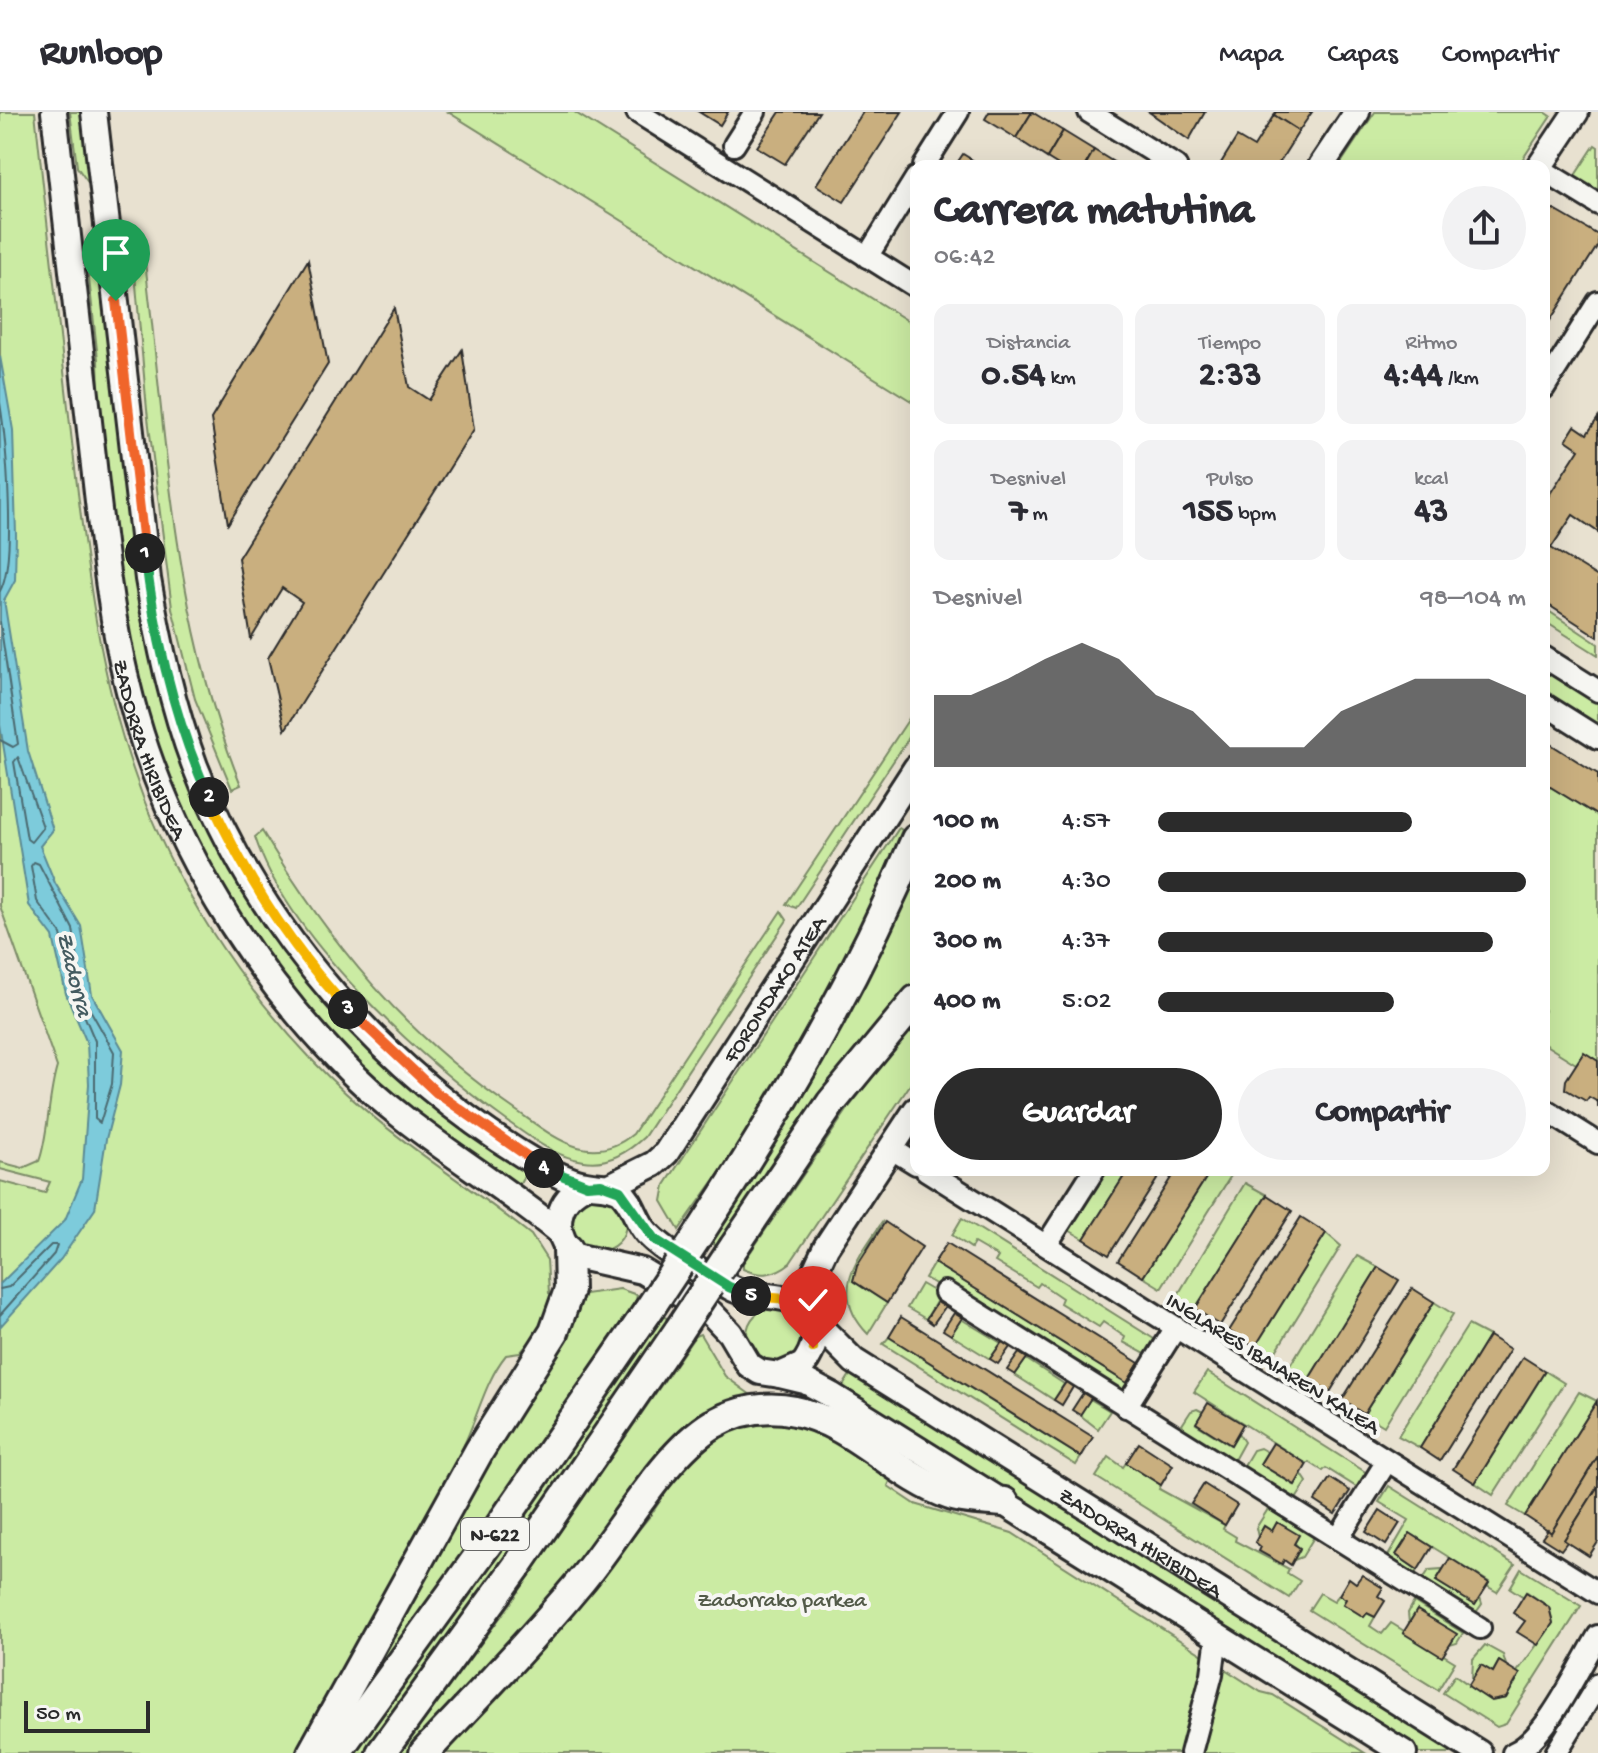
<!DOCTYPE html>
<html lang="es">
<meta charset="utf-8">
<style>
:root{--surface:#fff;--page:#f2f2f3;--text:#2b2b33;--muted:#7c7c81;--line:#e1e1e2;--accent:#2b2b2b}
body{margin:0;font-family:"Gochi Hand",sans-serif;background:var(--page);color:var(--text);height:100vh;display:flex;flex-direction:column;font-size:30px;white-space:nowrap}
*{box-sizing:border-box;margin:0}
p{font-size:26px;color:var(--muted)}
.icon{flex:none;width:44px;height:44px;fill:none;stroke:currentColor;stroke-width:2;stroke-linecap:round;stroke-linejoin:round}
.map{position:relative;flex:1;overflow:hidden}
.panel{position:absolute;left:910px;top:48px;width:640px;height:1016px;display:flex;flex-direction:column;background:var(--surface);border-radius:16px;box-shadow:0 8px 32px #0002}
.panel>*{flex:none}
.scale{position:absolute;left:24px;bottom:20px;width:126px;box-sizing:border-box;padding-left:8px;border:4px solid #2b2b2b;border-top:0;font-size:22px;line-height:28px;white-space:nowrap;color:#2b2b2b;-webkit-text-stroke:6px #f6f6f2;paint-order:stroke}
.pin{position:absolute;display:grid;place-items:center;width:68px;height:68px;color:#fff;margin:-82px -34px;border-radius:50% 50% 50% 0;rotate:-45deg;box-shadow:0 0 8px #0007}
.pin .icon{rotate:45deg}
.km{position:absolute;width:40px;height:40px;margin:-20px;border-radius:50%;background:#222;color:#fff;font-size:22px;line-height:40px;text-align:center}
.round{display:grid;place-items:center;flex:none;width:84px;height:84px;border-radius:42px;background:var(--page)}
.headline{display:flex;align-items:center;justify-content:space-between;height:136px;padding:0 24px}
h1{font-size:44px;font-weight:800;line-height:60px}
.figures{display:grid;grid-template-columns:repeat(3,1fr);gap:12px;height:136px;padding:8px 24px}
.figures div{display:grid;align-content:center;border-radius:16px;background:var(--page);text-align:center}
.figures b{font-size:34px;font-weight:800}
.figures small{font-size:22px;font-weight:400}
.figures p{font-size:22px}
.chart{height:224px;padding:16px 24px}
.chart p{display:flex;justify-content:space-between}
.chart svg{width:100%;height:144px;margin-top:8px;fill:var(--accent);opacity:.7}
.action{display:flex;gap:16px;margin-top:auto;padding:16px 24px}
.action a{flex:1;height:92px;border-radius:48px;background:var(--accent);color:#fff;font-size:32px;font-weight:800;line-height:92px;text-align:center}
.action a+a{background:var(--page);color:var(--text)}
ul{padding:0 24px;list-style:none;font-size:26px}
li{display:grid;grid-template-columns:128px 96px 1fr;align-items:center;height:60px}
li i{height:20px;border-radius:10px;background:var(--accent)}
header{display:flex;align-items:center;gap:48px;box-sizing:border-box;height:112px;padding:0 40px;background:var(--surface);border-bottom:2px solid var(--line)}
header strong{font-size:38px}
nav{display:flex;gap:44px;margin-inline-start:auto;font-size:28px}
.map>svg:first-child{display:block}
.green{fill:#cbeba3;stroke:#7b8b67;stroke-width:2}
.water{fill:#7dcbdb;stroke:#5c8b95;stroke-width:2}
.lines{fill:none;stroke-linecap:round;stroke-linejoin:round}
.shore{stroke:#4c6b71;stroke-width:2}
.building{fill:#c9af7f;stroke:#2b2b2b;stroke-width:2}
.minor-casing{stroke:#2b2b2b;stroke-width:26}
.major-casing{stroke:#2b2b2b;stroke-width:30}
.highway-casing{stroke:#2b2b2b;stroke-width:34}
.minor{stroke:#f6f6f2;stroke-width:20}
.major{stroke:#f6f6f2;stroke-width:24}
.highway{stroke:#f6f6f2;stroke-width:28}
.highway-bridge-casing{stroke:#2b2b2b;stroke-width:34;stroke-linecap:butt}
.highway-bridge{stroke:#f6f6f2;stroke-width:28}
.split-1-casing{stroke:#fff;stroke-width:16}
.split-2-casing{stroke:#fff;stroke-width:16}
.split-3-casing{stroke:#fff;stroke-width:16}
.split-4-casing{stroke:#fff;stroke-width:16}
.split-5-casing{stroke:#fff;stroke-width:16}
.split-6-casing{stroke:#fff;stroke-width:16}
.split-1{stroke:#f0652b;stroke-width:10}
.split-2{stroke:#22a559;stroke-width:10}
.split-3{stroke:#f5b400;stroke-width:10}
.split-4{stroke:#f0652b;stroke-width:10}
.split-5{stroke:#22a559;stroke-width:10}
.split-6{stroke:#f5b400;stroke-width:10}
.labels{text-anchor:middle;stroke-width:8;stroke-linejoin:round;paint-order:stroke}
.shield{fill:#f6f6f2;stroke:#686867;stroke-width:2}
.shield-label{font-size:20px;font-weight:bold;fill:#2b2b2b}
.street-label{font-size:22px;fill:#2b2b2b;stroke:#f6f6f2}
.park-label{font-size:22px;fill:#535b49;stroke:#f6f6f2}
.water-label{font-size:24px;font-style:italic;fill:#445b60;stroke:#f6f6f2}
</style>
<header>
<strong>Runloop</strong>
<nav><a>Mapa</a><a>Capas</a><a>Compartir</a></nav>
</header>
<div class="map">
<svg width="1598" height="1641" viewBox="0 0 1598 1641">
<rect width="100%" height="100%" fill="#e8e1d0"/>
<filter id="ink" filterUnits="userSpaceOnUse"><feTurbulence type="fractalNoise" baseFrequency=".0125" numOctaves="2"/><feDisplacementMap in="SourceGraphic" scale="16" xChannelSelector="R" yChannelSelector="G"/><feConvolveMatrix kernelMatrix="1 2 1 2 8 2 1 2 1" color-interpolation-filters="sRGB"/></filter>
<g filter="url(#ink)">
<!-- green -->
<g class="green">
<path d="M0,0H35C48,116 60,232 74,348C87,456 99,563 136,666C172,770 238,870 314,950C379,1019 458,1065 531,1123L547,1148L549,1181L557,1184L547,1210L520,1241L506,1243C484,1270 477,1309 460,1341C407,1441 355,1542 298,1641H0V1069L45,1081L50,1070L0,1057V1050L23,1056L39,1049C48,1027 48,984 57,955L0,794Z"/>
<polygon points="70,0 86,0 92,76 77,55"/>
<polygon points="448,0 574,0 916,214 916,292"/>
<polygon points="1375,0 1545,0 1551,4 1518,54 1339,54"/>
<polygon points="1595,33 1598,35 1598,84 1572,68"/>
<polygon points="96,115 154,543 292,843 529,1054 518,1076 398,994 316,912 230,792 170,676 132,560 101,362 98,247 86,140 87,129"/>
<path d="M144,141C166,319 172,505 241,673L232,677L195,587L172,496L147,298L134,150Z"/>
<polygon points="1544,496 1598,532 1598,543 1544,509"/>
<polygon points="1544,553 1598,587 1598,617 1544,584"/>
<polygon points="916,596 916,615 796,796 786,792"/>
<polygon points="1544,671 1598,704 1598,949 1584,941 1576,952 1544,932"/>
<path d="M899,716L902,718C860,821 811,920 752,1014C729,1049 701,1086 679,1118L662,1089L665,1073Z"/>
<path d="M262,719C331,833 404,922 514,997C552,1023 589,1058 633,1022L781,799L787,808L644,1025C628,1040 607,1053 584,1049C554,1045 527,1023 503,1006C418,945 288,826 255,725Z"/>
<path d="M916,764V869L847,952L719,1136L708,1128C784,1010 858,893 916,764Z"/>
<path d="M916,910V964L790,1151C775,1163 761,1165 743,1157V1151L850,994Z"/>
<polygon points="1101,1058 1128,1058 1084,1127 1065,1116"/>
<polygon points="1211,1058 1226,1058 1232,1062 1161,1176 1143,1165"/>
<polygon points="1245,1071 1267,1083 1195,1197 1176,1186"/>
<circle cx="598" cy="1111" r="28"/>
<polygon points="962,1106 1154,1227 1145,1242 1123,1230 1125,1225 1103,1210 1099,1215 1060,1191 1062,1186 1040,1171 1037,1175 995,1150 998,1145 974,1131 971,1136 952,1123"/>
<path d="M883,1109L857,1154L853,1169L887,1191L868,1222C828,1181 857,1147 883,1109Z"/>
<polygon points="1326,1121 1341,1134 1273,1244 1255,1235"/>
<polygon points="1357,1144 1378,1155 1309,1267 1289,1255"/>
<polygon points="934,1151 1127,1271 1121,1280 946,1169 941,1175 925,1166"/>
<polygon points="921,1172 940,1183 926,1207 907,1196"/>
<polygon points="620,1177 637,1183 636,1188 457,1451 370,1567 366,1562 578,1183"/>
<polygon points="1434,1190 1453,1202 1384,1314 1364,1302"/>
<circle cx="775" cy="1223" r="28"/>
<polygon points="660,1203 671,1208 541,1397 365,1641 352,1641 466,1485"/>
<polygon points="961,1207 1001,1231 990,1247 951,1223"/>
<polygon points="1468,1213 1489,1224 1420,1336 1398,1324"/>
<polygon points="700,1222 725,1264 755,1286 607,1424 414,1641 400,1641 511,1491 695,1224"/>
<polygon points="889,1225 1081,1345 1076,1353 883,1232"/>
<polygon points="1026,1247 1064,1272 1054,1288 1015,1263"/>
<polygon points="853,1258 1464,1641 1417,1641 840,1279"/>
<polygon points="1545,1259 1564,1271 1493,1383 1475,1371"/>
<polygon points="1207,1260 1367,1361 1358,1376 1326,1356 1323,1359 1309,1350 1307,1352 1194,1280"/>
<polygon points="1579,1280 1597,1289 1525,1404 1508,1394"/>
<polygon points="1090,1287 1110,1299 1098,1317 1080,1303"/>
<polygon points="1197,1297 1203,1300 1196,1312 1230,1333 1238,1321 1244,1330 1234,1348 1180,1316 1191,1299"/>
<polygon points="766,1305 819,1313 894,1360 888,1374 915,1392 1012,1421 1261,1580 1273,1583 1365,1641 442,1641 544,1534 650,1404 697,1334 715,1320"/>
<polygon points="1260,1336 1267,1340 1260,1352 1294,1373 1301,1361 1307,1370 1296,1387 1243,1355 1253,1338"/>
<polygon points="1109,1345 1123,1355 1126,1351 1161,1373 1159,1377 1225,1413 1223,1417 1236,1425 1235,1429 1289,1457 1287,1461 1300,1469 1289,1486 1096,1365"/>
<polygon points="1389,1374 1515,1453 1497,1480 1487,1474 1489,1470 1410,1421 1396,1443 1418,1458 1415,1462 1388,1444 1409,1408 1379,1390"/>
<polygon points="1268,1397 1314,1425 1302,1445 1294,1448 1300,1437 1278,1411 1272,1419 1264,1414 1258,1425 1256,1416"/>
<polygon points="1443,1457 1436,1469 1475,1493 1480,1485 1482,1492 1475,1502 1422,1469 1429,1458"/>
<polygon points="1521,1457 1581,1494 1506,1612 1497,1615 1443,1581 1455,1563 1491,1589 1506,1586 1517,1560 1553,1511 1549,1495 1527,1480 1524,1485 1510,1476"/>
<polygon points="1320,1481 1334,1489 1339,1483 1346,1487 1344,1492 1364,1505 1367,1501 1375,1505 1370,1514 1382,1522 1391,1511 1455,1550 1438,1578 1309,1498"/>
<polygon points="1414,1490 1463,1521 1457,1531 1450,1533 1456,1522 1417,1498 1409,1511 1408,1501"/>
<polygon points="1485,1533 1503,1543 1506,1553 1499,1549 1493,1560 1481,1553 1472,1567 1473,1547"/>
</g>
<!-- water -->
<polygon class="water" points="0,244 13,318 16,423 15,468 4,488 28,639 53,718 40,734 55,771 81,814 92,883 123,938 120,973 106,1027 95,1097 61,1147 0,1215 0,1172 65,1108 82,1067 89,972 87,931 66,882 53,825 29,793 0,613"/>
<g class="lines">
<!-- shore -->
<g class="shore">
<path d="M0,291C6,328 17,449 0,479"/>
<polyline points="0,510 18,632 13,635 0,628"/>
<polygon points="18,645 43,715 31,730 27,727 14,650"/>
<polygon points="34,750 39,752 73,817 84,887 114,940 112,972 100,1011 95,1007 95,929 74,879 61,822 37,789 31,754"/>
<polyline points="0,1177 9,1175 51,1133 57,1133 54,1142 0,1203"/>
</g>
</g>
<!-- building -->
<g class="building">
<polygon points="699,0 728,0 720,13"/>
<polygon points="780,0 819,0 785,52 757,35"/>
<polygon points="863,0 902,0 844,90 816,73"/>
<polygon points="989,0 1032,0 1016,26 985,7"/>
<polygon points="1032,0 1063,19 1047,46 1016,26"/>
<polygon points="1149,0 1205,0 1189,28"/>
<polygon points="1276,0 1312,0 1299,19 1274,3"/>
<polygon points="1274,3 1299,19 1277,54 1226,54 1221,51 1237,25 1254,35"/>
<polygon points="1063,19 1094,38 1085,54 1060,54 1047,46"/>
<polygon points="1094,38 1120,54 1085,54"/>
<polygon points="963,42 982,54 955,54"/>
<polygon points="1553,97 1598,123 1598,133 1544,218 1544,110"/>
<polygon points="308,148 328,252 228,412 211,307"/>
<polygon points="394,196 409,275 429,288 462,238 474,317 285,618 268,546 302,490 282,476 251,527 238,446"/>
<polygon points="1598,306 1598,420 1573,403 1551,436 1598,465 1598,525 1544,490 1544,391 1579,337 1566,328 1575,314 1587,322"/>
<polygon points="1544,628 1598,662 1598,704 1544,671"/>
<polygon points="1584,940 1598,949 1598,996 1598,990 1589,985 1586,989 1565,977 1566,968"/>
<polygon points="1128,1058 1163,1058 1109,1143 1084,1127"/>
<polygon points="1176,1058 1211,1058 1143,1165 1118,1149"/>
<polygon points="1267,1083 1292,1099 1220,1213 1195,1197"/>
<polygon points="1301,1105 1326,1121 1255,1235 1229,1219"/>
<polygon points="885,1110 922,1135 887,1191 853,1169 857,1154"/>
<polygon points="947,1131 1139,1251 1127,1271 934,1151"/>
<polygon points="1378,1155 1399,1168 1330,1280 1309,1267"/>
<polygon points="1412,1176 1434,1190 1364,1302 1342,1288"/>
<polygon points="937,1190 945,1195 933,1212 926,1207"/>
<polygon points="954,1201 962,1206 951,1223 943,1218"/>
<polygon points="901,1205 1093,1325 1081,1345 889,1225"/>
<polygon points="1489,1224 1510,1237 1440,1349 1420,1336"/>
<polygon points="1002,1230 1010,1235 998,1252 990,1247"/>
<polygon points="1019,1241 1027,1246 1015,1263 1007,1258"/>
<polygon points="1523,1245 1545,1259 1475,1371 1453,1357"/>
<polygon points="1066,1270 1073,1275 1062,1293 1054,1288"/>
<polygon points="1083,1281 1091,1286 1080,1303 1072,1298"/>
<polygon points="1597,1289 1598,1344 1551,1421 1525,1404"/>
<polygon points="1208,1291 1243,1312 1231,1333 1196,1311"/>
<polygon points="1139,1331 1173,1353 1161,1373 1126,1351"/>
<polygon points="1273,1331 1307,1352 1295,1373 1260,1352"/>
<polygon points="1598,1344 1598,1374 1564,1428 1567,1430 1561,1438 1542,1426 1548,1418 1551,1421"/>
<polygon points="1330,1366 1350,1379 1335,1402 1315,1389"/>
<polygon points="1204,1372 1237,1393 1225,1413 1191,1392"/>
<polygon points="1598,1374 1598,1430 1589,1444 1564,1428"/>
<polygon points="1380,1398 1400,1411 1386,1433 1366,1420"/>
<polygon points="1277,1410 1299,1423 1294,1432 1300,1436 1291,1453 1284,1448 1282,1452 1259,1439 1261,1435 1255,1430 1264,1414 1272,1419"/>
<polygon points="1410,1421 1432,1435 1418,1458 1396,1443"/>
<polygon points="1450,1446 1489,1471 1475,1493 1436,1469"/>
<polygon points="1362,1463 1383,1476 1378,1484 1385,1489 1375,1505 1367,1501 1364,1505 1343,1492 1346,1487 1339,1483 1349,1466 1356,1471"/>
<polygon points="1526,1480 1549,1495 1553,1511 1538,1533 1517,1520 1525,1509 1513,1501"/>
<polygon points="1417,1498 1457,1522 1442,1545 1403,1521"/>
<polygon points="1499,1549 1520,1562 1506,1586 1491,1589 1468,1574 1481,1553 1493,1560"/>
</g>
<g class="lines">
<!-- minor casing -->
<g class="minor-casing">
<g id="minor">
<polyline points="637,0 916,175"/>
<polyline points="1089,0 1176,54"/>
<polyline points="734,33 755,0"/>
<polyline points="924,54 958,0"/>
<polyline points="1544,59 1598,92"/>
<polyline points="867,145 916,66"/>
<polyline points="1544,276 1598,190"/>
<polyline points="1544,545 1598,579"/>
<polyline points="1544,592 1598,626"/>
<polyline points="1544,997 1598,1031"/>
<polyline points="890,1036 916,1052"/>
<polyline points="926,1058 1598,1481"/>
<polyline points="1052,1124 1094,1058"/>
<polyline points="945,1180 1480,1516"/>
<polyline points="1126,1295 1175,1217"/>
<polyline points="1338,1427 1387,1349"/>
<polyline points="1191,1641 1212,1562 1217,1524"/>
<path d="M1513,1641C1546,1628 1579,1555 1598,1524"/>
<polyline points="1556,1641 1598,1572"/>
</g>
</g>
<!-- major casing -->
<g class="major-casing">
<g id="major">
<path id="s1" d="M54,0C67,112 79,224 92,336C104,443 114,552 152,654C192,762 259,865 339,948C404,1017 487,1061 559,1120"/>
<path d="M94,0L148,467C159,531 172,593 195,654C259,820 388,965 541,1054C554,1061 571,1070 586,1072C599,1075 607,1072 620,1079C634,1091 635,1108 647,1121C667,1142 704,1161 730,1175C756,1190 789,1176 809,1201C821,1216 814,1239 803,1253L780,1263L760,1260L749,1253L730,1221L711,1201L642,1159L575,1144C550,1120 555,1087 587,1073"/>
<polyline points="1321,54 1357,0"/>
<polyline points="1540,54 1576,0"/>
<path id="s2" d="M610,1074L654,1052L666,1041L916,656"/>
<polyline points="810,1202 814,1161 826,1135 916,998"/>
<path id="s3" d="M814,1209L854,1249L1479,1641"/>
<polyline points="780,1263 805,1269 831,1283 1404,1641"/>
</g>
</g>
<!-- highway casing -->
<g class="highway-casing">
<g id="highway">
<path d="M701,1119C786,989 855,871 916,727"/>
<polyline points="734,1135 831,991 916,888"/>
<polyline points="312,1641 479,1339 554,1220 569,1178 568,1137"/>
<polyline points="336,1641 493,1424 648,1199"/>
<polyline points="381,1641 520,1450 679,1218"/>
<path d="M424,1641C477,1585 531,1529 580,1470C618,1425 664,1341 713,1312C738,1298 767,1293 795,1299C853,1310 895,1364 950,1383C966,1389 987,1388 1004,1390"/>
</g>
</g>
<!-- minor -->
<use href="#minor" class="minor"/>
<!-- major -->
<use href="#major" class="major"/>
<!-- highway -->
<use href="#highway" class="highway"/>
<!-- highway-bridge casing -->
<g class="highway-bridge-casing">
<g id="highway-bridge">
<polyline points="648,1199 701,1119"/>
<polyline points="679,1218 734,1135"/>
</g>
</g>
<!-- highway-bridge -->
<use href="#highway-bridge" class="highway-bridge"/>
</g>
</g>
<g class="lines" filter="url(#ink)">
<!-- split-1 casing -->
<g class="split-1-casing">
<polyline id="split-1" points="116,189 145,441"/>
</g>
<!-- split-2 casing -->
<g class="split-2-casing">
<path id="split-2" d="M145,441C155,525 174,608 209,685"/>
</g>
<!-- split-3 casing -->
<g class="split-3-casing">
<path id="split-3" d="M209,685C244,762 290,835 348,897"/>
</g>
<!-- split-4 casing -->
<g class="split-4-casing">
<polyline id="split-4" points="348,897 437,981 544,1056"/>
</g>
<!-- split-5 casing -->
<g class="split-5-casing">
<polyline id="split-5" points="544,1056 587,1073 601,1072 620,1079 654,1127 729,1175 751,1184"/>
</g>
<!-- split-6 casing -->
<g class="split-6-casing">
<path id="split-6" d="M751,1184C778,1188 798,1181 814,1209L813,1236"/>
</g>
<!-- split-1 -->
<use href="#split-1" class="split-1"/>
<!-- split-2 -->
<use href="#split-2" class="split-2"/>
<!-- split-3 -->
<use href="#split-3" class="split-3"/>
<!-- split-4 -->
<use href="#split-4" class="split-4"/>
<!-- split-5 -->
<use href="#split-5" class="split-5"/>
<!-- split-6 -->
<use href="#split-6" class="split-6"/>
</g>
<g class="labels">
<!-- shield labels -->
<rect class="shield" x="461" y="1406" width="68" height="32" rx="6"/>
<g class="shield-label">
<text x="495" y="1429">N-622</text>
</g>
<!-- street labels -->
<g class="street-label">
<text dy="8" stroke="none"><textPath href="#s1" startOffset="646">ZADORRA HIRIBIDEA</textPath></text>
<text dy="8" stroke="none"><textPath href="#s2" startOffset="262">FORONDAKO ATEA</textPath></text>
<text transform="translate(1274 1250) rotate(32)" y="8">INGLARES IBAIAREN KALEA</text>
<text dy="8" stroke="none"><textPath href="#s3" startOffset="396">ZADORRA HIRIBIDEA</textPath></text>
</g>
<!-- park labels -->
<g class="park-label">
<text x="782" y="1494">Zadorrako parkea</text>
</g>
<!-- water labels -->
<g class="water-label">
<text transform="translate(76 862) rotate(76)" y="8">Zadorra</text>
</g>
</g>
</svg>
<div class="scale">50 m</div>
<div class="pin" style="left:116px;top:189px;background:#1e9e55"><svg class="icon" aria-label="arrive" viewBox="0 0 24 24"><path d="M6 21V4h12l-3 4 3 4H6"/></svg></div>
<div class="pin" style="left:813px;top:1236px;background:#d93025"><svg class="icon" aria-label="check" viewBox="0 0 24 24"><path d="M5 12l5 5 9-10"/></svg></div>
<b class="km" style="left:145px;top:441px">1</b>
<b class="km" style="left:209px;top:685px">2</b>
<b class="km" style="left:348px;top:897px">3</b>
<b class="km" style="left:544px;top:1056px">4</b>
<b class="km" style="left:751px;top:1184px">5</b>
<section class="panel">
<div class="headline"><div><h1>Carrera matutina</h1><p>06:42</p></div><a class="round"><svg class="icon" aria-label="share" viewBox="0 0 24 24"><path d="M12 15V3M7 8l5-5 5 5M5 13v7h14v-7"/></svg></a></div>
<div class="figures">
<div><p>Distancia</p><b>0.54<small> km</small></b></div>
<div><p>Tiempo</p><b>2:33</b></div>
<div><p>Ritmo</p><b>4:44<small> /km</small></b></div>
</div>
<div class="figures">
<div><p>Desnivel</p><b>7<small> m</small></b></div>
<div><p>Pulso</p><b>155<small> bpm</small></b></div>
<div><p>kcal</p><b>43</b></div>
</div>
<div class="chart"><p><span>Desnivel</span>98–104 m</p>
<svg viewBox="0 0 160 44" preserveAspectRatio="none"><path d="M0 44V22L10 22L20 17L30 11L40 6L50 11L60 22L70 27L80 38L90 38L100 38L110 27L120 22L130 17L140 17L150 17L160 22V44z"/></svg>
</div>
<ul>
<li><b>100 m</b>4:57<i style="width:69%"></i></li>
<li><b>200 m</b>4:30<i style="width:100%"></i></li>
<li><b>300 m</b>4:37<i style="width:91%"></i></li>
<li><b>400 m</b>5:02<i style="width:64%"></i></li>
</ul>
<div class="action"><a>Guardar</a><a>Compartir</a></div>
</section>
</div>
